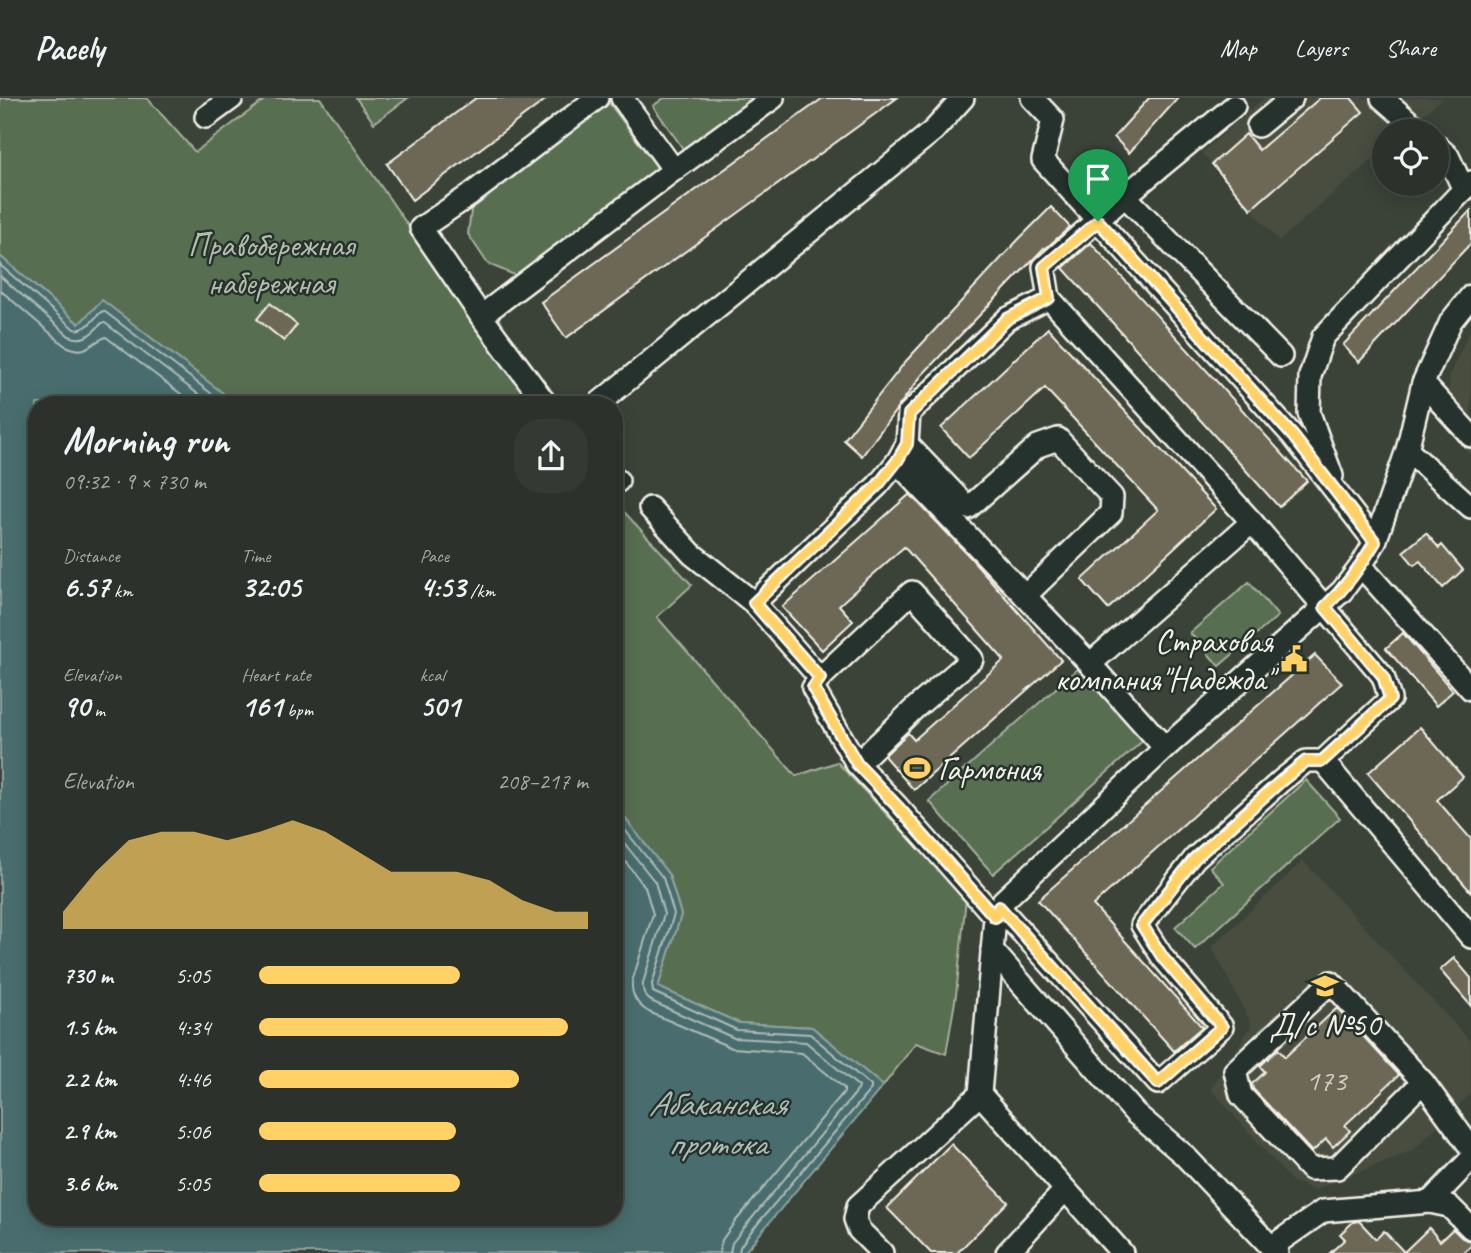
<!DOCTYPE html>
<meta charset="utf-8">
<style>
:root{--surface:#2c322b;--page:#343a33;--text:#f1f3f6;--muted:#a6aaa9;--line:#484d47;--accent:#ffd166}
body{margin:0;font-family:Caveat,sans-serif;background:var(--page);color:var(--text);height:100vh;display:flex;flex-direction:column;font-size:26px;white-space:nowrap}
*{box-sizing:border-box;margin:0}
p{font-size:23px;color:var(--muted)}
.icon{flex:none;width:38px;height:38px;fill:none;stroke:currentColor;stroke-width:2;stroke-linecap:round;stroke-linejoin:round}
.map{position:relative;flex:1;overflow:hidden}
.side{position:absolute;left:28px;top:298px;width:595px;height:830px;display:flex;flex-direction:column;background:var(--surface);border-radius:28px;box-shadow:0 4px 18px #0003,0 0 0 2px var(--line)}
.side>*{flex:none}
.tools{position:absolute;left:1372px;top:21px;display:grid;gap:14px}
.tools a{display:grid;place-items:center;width:77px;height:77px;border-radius:50%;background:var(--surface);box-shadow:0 4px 18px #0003,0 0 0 2px var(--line);font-size:35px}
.pin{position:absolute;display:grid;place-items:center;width:60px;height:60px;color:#fff;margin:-72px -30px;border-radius:50% 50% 50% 0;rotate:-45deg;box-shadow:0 0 7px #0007}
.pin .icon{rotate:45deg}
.round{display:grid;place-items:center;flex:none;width:74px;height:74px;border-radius:28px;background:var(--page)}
.summary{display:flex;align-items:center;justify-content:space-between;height:119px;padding:0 35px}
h1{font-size:38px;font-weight:700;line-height:52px}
.stats{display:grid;grid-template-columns:repeat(3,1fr);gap:10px;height:119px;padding:7px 35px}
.stats div{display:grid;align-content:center}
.stats b{font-size:30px;font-weight:700}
.stats small{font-size:19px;font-weight:400}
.stats p{font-size:19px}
.chart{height:196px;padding:14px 35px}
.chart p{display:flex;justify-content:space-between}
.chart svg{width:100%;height:126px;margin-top:7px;fill:var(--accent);opacity:.7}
ul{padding:0 35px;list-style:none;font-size:23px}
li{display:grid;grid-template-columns:112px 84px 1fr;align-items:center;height:52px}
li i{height:18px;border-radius:9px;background:var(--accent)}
header{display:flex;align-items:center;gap:42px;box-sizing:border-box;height:98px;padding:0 35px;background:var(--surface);border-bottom:2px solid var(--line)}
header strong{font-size:33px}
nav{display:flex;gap:38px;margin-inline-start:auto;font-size:24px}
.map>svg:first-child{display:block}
.built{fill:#4a4e41}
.green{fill:#596e51;stroke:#a6b09c;stroke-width:2}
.water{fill:#496d6e;stroke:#8da29f;stroke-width:2}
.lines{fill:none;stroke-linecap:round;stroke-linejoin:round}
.shore{stroke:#b0bcb7;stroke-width:2}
.building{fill:#6c6855;stroke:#f4f1e8;stroke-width:2}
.minor-casing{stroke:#f4f1e8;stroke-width:26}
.minor{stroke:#26332d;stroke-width:21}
.route-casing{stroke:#fff;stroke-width:14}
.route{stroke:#ffd166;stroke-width:9}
.labels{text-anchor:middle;stroke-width:5;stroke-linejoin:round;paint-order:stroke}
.number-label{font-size:30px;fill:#d2cfc3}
.park-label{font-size:33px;fill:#b6bdac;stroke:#26332d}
.poi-label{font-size:33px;fill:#f4f1e8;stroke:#26332d;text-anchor:end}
.water-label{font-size:35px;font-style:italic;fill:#b0bcb7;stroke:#26332d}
</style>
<header>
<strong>Pacely</strong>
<nav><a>Map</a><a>Layers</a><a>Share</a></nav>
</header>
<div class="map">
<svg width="1471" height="1155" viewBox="0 0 1471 1155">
<rect width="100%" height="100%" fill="#3b4339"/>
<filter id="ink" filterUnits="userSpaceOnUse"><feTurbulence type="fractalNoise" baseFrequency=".0143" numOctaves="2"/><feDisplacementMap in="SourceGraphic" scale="14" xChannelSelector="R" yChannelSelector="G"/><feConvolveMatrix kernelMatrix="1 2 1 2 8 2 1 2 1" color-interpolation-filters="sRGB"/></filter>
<g filter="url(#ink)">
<!-- built -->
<g class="built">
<polygon points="1264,0 1442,0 1405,33 1384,33 1384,51 1279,143 1202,55"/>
<polygon points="1471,230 1471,358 1445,329 1450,276"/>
<polygon points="1303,763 1471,944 1471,995 1413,1052 1314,1092 1292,1083 1211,991 1252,927 1212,849"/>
</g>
<!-- green -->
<g class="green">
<polygon points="0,0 147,0 195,54 267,0 320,0 531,306 237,306 102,202 79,226 0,158"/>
<polygon points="356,0 408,0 374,25"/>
<polygon points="664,0 756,0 684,52 653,8"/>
<polygon points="609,5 659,72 517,178 488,166 468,136 472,105"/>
<polygon points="614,403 692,487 657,519 796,678 837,664 966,800 956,897 946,956 916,945 883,988 812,929 739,925 658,889 681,817 669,777 614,706"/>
<polygon points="1249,484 1278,518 1219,568 1190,535"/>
<polygon points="1083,566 1147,639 993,776 929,703"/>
<polygon points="1306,682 1340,720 1195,851 1175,829 1224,785 1210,769"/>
</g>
<!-- water -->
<polygon class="water" points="0,158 79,226 102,202 237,306 37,306 37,1118 614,1118 614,706 669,777 681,817 658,889 739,925 812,929 883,988 744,1155 0,1155"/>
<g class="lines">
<!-- shore -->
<g class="shore">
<path d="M0,167L74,231C86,234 93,221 101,214L104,213L225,306"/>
<path d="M0,178L69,238C84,245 92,235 102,225H105L211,306"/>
<path d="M0,192L64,247C87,259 89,245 106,239L194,306"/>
<polyline points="614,718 663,780 674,816 652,886 653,894 737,932 810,936 871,988 871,991 749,1136 740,1149 739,1155"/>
<path d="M614,732L655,784L664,816L643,885C642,894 645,900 653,904L734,940L806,944L859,989L858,992L743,1131L732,1145L730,1155"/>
<path d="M614,749L645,789L653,816L632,884C631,898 637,907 649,914L732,950L802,955L844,990V994L734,1125L722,1142L719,1155"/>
</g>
</g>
<!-- building -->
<g class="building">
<polygon points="476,0 548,0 412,102 387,66"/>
<polygon points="823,0 897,0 566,240 541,204"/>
<polygon points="1149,0 1178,0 1129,55 1114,39"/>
<polygon points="1320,0 1351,0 1363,14 1251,111 1212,66 1246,36 1259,52"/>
<polygon points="1051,109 1070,129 1045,151 1044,150 922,277 862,358 844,342 906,263 1018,142"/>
<polygon points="1471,112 1471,145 1359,264 1343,247"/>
<polygon points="1091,145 1307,383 1279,409 1063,170"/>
<polygon points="270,205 297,227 284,243 257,221"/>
<polygon points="1048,230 1216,411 1108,511 1082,482 1158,412 1045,290 969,360 941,330"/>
<polygon points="910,396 970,459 1061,562 914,692 884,658 908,635 914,642 1004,562 904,449 839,507 853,523 822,552 782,509"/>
<polygon points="1426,435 1439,450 1442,447 1463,472 1443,490 1420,463 1414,467 1403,454"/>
<polygon points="1403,535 1453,593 1436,608 1386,550"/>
<polygon points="1315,557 1342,585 1093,807 1202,929 1174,953 1038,802"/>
<polygon points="1420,629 1463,679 1437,702 1471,741 1471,794 1368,675"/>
<polygon points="1454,860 1471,880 1471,908 1440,872"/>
<polygon points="1337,910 1399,977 1345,1027 1350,1033 1333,1049 1326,1041 1312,1054 1253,991 1252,986 1265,974 1260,968 1278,951 1285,959"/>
<polygon points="951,1046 1008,1104 957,1155 931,1155 887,1110"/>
<polygon points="1359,1123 1376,1141 1384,1133 1404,1154 1429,1130 1440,1143 1453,1131 1462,1140 1471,1143 1471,1148 1463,1155 1330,1155 1345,1141 1340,1136 1353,1124"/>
</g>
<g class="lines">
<!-- minor casing -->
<g class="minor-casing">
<g id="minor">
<polyline points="597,0 470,97 421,130 481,218 674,72 773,0"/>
<polyline points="622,0 674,72"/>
<polyline points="1032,0 1053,22 1043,62 1293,338 1375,444"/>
<polyline points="1382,0 1420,33"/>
<polyline points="206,19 232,0"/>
<polyline points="1258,28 1292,0"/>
<polyline points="1437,48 1448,58 1464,92"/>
<polyline points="1125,98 1234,8"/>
<polyline points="1049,200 1044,169 1125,98 1281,258"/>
<polyline points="481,218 546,306"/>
<polyline points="1423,285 1471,338"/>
<polyline points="598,306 934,32 963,0"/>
<polyline points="907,346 968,410 1038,348 1058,341 1112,399 1111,415 1025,498"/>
<polyline points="1407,352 1471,409"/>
<polyline points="897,364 907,346 909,315 1007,221 1049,200 1252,424 1090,566"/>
<polyline points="1332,378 1309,315 1310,278 1323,239 1471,84"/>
<polyline points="614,380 618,383"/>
<polyline points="650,410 692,456 754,505"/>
<polyline points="1361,468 1471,591"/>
<polyline points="820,580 813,590 857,666"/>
<polyline points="1323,663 1471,839"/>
<polyline points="999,809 1158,985 1222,929 1163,860 1142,827 1195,760 1281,683 1306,663 1323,663 1390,601 1383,578 1252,424"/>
<polyline points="995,819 897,708 857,666 915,610 972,561 912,494 820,580 754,505 878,387 897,364 1090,566 1165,650"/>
<polyline points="992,852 1135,1015 1184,1057 1277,1155"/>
<polyline points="1423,984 1337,1070 1310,1071 1241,997 1235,973 1331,884 1423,984 1471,1050"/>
<polyline points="980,996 1122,1155"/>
<polyline points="1430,1104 1471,1061"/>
<polyline points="1271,1149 1323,1113 1430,1104 1449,1108 1471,1130"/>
<polyline points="882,1155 859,1132 855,1121 858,1108 980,996 995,819 1003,803 1165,650 1342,493 1361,468 1375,444 1407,352 1423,285 1451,223 1471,198"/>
<polyline points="1007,1155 1065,1092"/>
</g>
</g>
<!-- minor -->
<use href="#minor" class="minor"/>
</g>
</g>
<g class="lines" filter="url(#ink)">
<!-- route casing -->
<g class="route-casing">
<path id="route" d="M1098,123L1293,338L1375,444C1361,468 1346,489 1325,509L1383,578L1390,601L1322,663H1306L1281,683L1195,760L1142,827L1163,860L1222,929L1158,985L999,809L995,819L897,708L857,666L813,590L820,580L754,505L878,387L897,363L907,346L909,316L1007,221L1049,200L1044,169Z"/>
</g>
<!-- route -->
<use href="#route" class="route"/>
</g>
<!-- icons -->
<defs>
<g id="civic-bare" transform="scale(2.1)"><path d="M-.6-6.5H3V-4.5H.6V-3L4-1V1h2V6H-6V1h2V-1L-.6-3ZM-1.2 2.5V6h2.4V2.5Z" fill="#ffd166" stroke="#26332d" stroke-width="2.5" paint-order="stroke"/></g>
<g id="stadium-bare" transform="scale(2.1)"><path d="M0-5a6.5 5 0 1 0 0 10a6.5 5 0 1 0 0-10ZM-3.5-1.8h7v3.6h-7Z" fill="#ffd166" stroke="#26332d" stroke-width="2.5" paint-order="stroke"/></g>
<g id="school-bare" transform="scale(2.1)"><path d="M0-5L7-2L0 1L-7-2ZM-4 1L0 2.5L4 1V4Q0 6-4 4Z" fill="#ffd166" stroke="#26332d" stroke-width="2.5" paint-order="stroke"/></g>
</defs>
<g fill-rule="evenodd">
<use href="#civic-bare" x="1294" y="561"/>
<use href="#stadium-bare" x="917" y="670"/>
<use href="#school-bare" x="1325" y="888"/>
</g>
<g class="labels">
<!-- number labels -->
<g class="number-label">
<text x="1326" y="992">173</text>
</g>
<!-- park labels -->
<g class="park-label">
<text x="271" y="158">Правобережная<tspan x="271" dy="38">набережная</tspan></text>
</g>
<!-- poi labels -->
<g class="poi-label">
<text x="1273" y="554">Страховая<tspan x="1273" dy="38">компания"Надежда"</tspan></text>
<text x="938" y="682" text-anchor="start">Гармония</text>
<text x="1325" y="938" text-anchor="middle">Д/с №50</text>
</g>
<!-- water labels -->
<g class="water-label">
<text x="717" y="1017">Абаканская<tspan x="717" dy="40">протока</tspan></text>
</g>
</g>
</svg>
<div class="tools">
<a><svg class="icon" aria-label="locate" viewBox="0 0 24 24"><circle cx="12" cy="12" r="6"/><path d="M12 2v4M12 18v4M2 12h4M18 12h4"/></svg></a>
</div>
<div class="pin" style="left:1098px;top:123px;background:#1e9e55"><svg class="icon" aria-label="arrive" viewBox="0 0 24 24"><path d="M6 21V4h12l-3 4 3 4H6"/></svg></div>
<section class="side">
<div class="summary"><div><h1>Morning run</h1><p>09:32 · 9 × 730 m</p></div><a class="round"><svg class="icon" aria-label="share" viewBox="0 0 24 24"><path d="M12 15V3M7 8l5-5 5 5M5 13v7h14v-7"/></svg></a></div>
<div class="stats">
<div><p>Distance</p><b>6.57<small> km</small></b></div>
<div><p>Time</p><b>32:05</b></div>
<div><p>Pace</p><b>4:53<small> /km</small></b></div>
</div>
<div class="stats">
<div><p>Elevation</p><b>90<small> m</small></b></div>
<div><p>Heart rate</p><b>161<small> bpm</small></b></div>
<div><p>kcal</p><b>501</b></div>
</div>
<div class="chart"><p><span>Elevation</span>208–217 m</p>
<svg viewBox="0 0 160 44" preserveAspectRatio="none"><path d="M0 44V38L10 24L20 13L30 10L40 10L50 13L60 10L70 6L80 10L90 17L100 24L110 24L120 24L130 27L140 34L150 38L160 38V44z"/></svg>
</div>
<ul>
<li><b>730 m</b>5:05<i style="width:61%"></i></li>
<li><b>1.5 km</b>4:34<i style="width:94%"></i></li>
<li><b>2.2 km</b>4:46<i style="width:79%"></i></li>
<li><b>2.9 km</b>5:06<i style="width:60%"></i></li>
<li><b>3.6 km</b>5:05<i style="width:61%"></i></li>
</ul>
</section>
</div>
